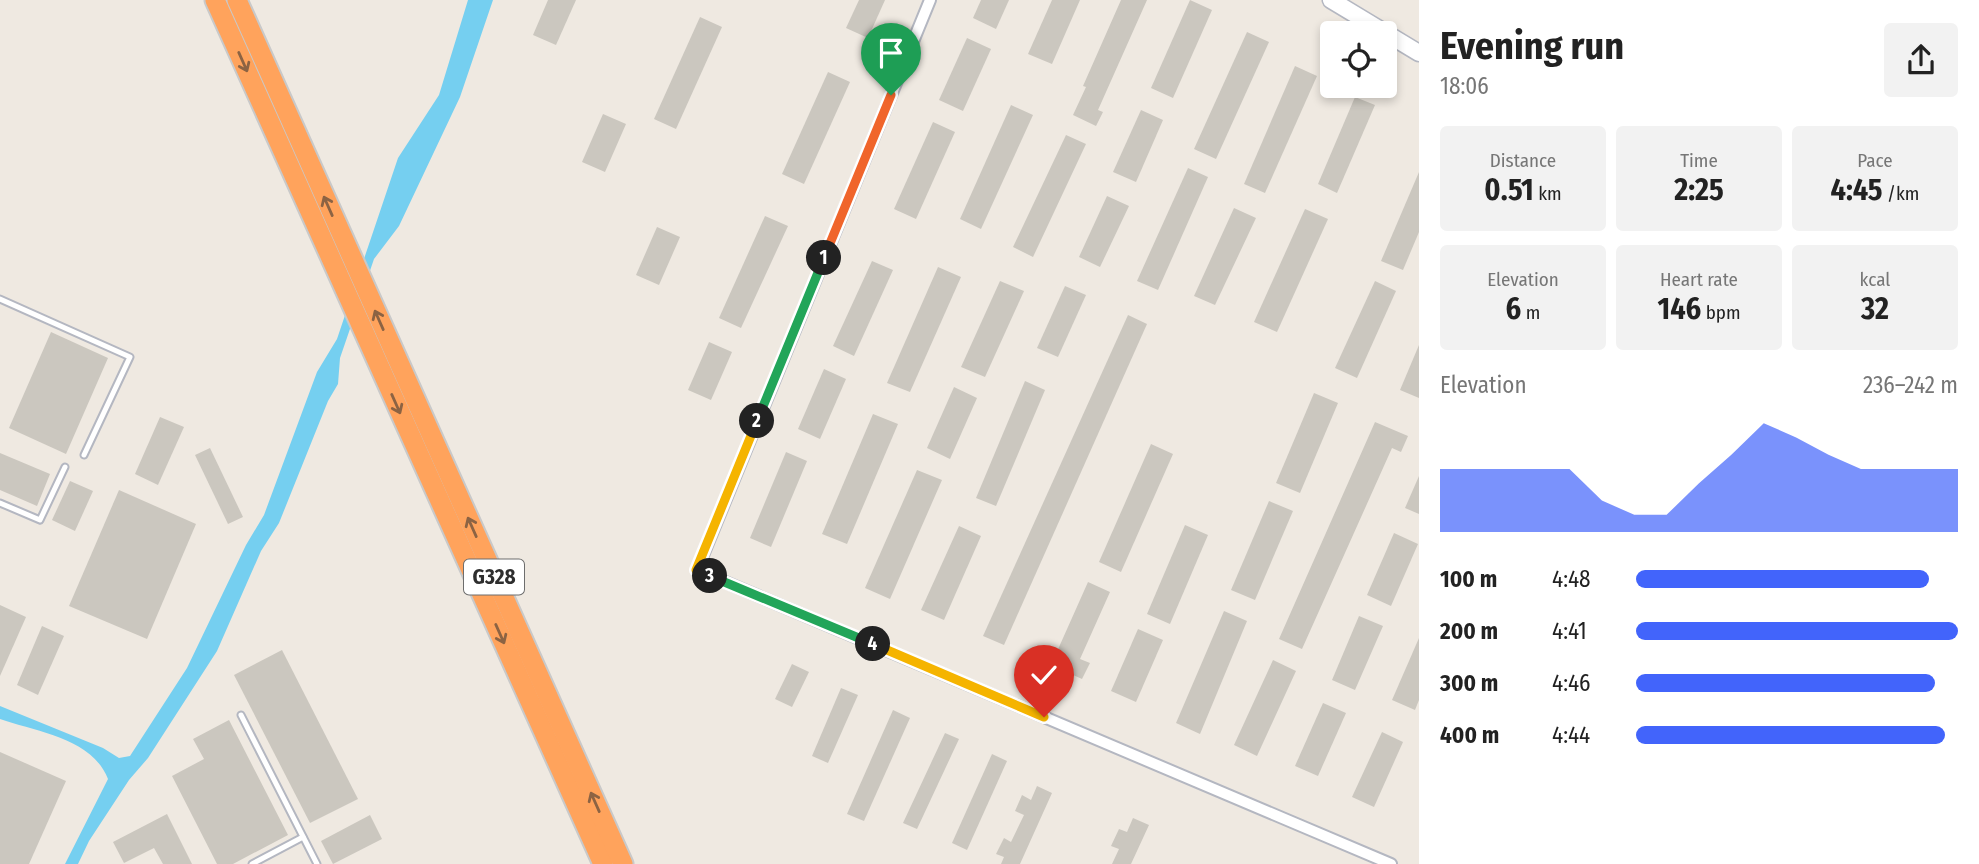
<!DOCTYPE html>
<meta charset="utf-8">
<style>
:root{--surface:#fff;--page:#f2f2f2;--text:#222;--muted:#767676;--accent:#4264fb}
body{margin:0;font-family:"Fira Sans Condensed",sans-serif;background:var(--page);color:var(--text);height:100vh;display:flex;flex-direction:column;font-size:26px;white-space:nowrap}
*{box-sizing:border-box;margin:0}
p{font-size:23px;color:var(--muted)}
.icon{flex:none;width:38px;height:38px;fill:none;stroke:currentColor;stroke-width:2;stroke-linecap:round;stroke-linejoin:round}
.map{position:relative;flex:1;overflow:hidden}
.details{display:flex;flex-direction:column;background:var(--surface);width:560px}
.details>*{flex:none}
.fabs{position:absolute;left:1320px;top:21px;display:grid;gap:14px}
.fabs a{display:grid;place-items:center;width:77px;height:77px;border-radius:7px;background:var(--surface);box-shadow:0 4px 10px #0003;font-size:35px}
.pin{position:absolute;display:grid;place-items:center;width:60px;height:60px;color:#fff;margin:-72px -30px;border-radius:50% 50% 50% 0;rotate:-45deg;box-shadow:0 0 7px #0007}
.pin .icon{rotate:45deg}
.km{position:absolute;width:35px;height:35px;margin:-18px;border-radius:50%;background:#222;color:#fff;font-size:19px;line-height:35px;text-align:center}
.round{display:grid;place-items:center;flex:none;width:74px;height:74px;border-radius:7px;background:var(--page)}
.overview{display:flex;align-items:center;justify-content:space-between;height:119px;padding:0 21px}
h1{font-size:38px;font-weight:700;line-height:52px}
.stats{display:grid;grid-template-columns:repeat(3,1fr);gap:10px;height:119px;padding:7px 21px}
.stats div{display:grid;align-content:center;border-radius:7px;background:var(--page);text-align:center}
.stats b{font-size:30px;font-weight:700}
.stats small{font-size:19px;font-weight:400}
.stats p{font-size:19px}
.chart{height:196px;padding:14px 21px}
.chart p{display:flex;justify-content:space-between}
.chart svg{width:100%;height:126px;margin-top:7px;fill:var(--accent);opacity:.7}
ul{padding:0 21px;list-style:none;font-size:23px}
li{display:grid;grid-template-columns:112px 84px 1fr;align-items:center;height:52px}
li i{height:18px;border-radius:9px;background:var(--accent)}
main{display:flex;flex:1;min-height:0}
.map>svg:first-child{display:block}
.water{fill:#75cff0}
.building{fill:#cbc7bf}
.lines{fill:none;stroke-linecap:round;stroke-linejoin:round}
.lane-casing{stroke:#b4b7c1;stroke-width:9}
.street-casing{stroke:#b4b7c1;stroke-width:14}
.secondary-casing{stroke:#b4b7c1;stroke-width:19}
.highway-casing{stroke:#c9c9c9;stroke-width:23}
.lane{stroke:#fff;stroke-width:5}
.street{stroke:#fff;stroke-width:10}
.secondary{stroke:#fff;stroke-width:16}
.highway{stroke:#ffa35c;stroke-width:19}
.oneway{stroke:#8c6343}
.split-1-casing{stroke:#fff;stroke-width:14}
.split-2-casing{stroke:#fff;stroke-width:14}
.split-3-casing{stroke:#fff;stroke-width:14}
.split-4-casing{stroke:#fff;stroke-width:14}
.split-5-casing{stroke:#fff;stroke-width:14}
.split-1{stroke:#f0652b;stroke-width:9}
.split-2{stroke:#22a559;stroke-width:9}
.split-3{stroke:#f5b400;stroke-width:9}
.split-4{stroke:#22a559;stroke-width:9}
.split-5{stroke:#f5b400;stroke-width:9}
.labels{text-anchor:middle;stroke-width:5;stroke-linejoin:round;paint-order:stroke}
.shield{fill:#fff;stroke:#6d6d6d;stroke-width:2}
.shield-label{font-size:21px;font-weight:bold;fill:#2e2e2e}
</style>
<main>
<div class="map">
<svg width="1419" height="864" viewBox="0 0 1419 864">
<rect width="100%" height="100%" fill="#efe9e1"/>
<!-- water -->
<path class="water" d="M468,0H493L460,97L399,226L374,259L340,358L338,384L328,401L279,523L261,551L217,651L148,758L129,780L89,841L78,864H65L108,779C92,738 37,732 0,719V706L103,748L119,758L130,756L187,668L246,545L264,515L317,372L337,339L398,158L439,95Z"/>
<!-- building -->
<g class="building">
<polygon points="548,0 576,0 556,45 533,35"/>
<polygon points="859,0 885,0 868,38 846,28"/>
<polygon points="981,0 1009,0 996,29 973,18"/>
<polygon points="1052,0 1080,0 1052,64 1028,54"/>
<polygon points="1121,0 1147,0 1098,110 1103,112 1096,126 1073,115 1086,87 1083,86"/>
<polygon points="1190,0 1212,10 1173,98 1151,88"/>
<polygon points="700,17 722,27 676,129 654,119"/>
<polygon points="1247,32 1269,42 1216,159 1194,149"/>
<polygon points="967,38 991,49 963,111 939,100"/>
<polygon points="1295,66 1317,76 1265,193 1244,184"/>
<polygon points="828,72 850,82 804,184 782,174"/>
<polygon points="1355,97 1375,105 1337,193 1318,184"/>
<polygon points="1011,105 1033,115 981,229 960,219"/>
<polygon points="1141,110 1163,120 1136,182 1113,172"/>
<polygon points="603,114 626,124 605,172 582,162"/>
<polygon points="933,122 955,132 916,219 894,209"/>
<polygon points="1066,135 1086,144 1033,257 1013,247"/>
<polygon points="1188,168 1208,177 1158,290 1137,281"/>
<polygon points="1419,172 1419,232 1403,270 1381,261"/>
<polygon points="1107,196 1129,206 1100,267 1079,257"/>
<polygon points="1234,208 1256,218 1215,305 1194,296"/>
<polygon points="1305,209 1328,219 1277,332 1254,322"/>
<polygon points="765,216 788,226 741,328 719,318"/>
<polygon points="657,227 680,237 659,285 636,275"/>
<polygon points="872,261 893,270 854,356 833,346"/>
<polygon points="938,267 961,277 910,392 887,383"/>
<polygon points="1000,281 1024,291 985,377 961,367"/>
<polygon points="1375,281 1396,291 1357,378 1335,368"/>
<polygon points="1065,286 1086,295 1058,357 1037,348"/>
<polygon points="1128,315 1147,324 1004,645 983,636"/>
<polygon points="51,332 108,358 66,454 9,428"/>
<polygon points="709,342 732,352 711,400 688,390"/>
<polygon points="1419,345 1419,398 1400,390"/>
<polygon points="824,369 846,379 820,439 798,429"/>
<polygon points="1025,381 1045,390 996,506 976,498"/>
<polygon points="954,387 977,398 950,459 927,448"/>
<polygon points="1314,393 1338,403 1300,493 1276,483"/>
<polygon points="873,414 898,424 847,544 822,534"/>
<polygon points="160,417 184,427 158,485 135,474"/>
<polygon points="1375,422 1408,436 1401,452 1392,448 1302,649 1279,639"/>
<polygon points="1151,444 1173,454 1121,572 1099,562"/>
<polygon points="210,448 243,517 228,524 195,455"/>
<polygon points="786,452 807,461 771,547 750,538"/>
<polygon points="0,453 50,474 37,506 0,490"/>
<polygon points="917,470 942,480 890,599 865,588"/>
<polygon points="1419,476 1419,514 1405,508"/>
<polygon points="70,481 93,491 75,531 52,520"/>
<polygon points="119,490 196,524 147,639 69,606"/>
<polygon points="1269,501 1293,511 1255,600 1231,590"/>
<polygon points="1185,525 1208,535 1170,624 1147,614"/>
<polygon points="959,526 981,536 944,620 921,610"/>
<polygon points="1394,533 1418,544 1391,606 1367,595"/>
<polygon points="1088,582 1110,592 1080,659 1090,663 1082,679 1051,665"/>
<polygon points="0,605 26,617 0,676"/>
<polygon points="1224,611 1247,621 1200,734 1176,723"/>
<polygon points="1359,616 1383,626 1355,690 1332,680"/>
<polygon points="42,626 64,636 38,695 17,685"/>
<polygon points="1138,629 1163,640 1136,702 1111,691"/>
<polygon points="1419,638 1419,700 1415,710 1392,700"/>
<polygon points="282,650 358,799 310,823 234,675"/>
<polygon points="1273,660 1296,671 1257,756 1234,745"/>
<polygon points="792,664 809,672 792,707 775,699"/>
<polygon points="841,688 858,695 828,763 812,756"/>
<polygon points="1323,703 1346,713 1318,776 1295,766"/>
<polygon points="893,710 910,718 864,821 847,814"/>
<polygon points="229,720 288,835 233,864 217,864 172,776 204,759 193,739"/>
<polygon points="1382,732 1403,742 1374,807 1352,797"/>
<polygon points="945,733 959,739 917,829 903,823"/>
<polygon points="0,752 66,781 29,864 0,864"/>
<polygon points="992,754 1007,761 967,850 952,843"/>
<polygon points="1037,786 1052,793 1020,864 1001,864 1004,857 996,854 1004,838 1011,842 1024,815 1015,811 1022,795 1031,800"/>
<polygon points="167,814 192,864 163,864 154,848 124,863 113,842"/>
<polygon points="370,815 382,839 333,864 321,841"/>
<polygon points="1133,818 1149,825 1131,864 1112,864 1119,849 1111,846 1119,829 1127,832"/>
</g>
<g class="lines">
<!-- lane casing -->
<g class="lane-casing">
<g id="lane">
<polyline points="0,299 130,357 84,455"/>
<polyline points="0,503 40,520 65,467"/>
<polyline points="241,715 317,864"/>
<polyline points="252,864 303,837"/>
</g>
</g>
<!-- street casing -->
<g class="street-casing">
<polyline id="street" points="930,0 697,570 1391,864"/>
</g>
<!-- secondary casing -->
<g class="secondary-casing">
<polyline id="secondary" points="1331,0 1419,53"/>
</g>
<!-- highway casing -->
<g class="highway-casing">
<g id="highway">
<polyline points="215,0 603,864"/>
<polyline points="237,0 623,864"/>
</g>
</g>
<!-- lane -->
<use href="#lane" class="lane"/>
<!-- street -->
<use href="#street" class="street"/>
<!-- secondary -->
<use href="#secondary" class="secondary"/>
<!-- highway -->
<use href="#highway" class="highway"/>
</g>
<!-- one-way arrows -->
<defs><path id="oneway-shaft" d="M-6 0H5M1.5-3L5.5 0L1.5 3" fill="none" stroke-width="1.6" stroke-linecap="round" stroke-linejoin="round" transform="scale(1.75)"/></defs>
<g class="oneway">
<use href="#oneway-shaft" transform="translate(243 62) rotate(66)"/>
<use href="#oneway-shaft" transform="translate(328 206) rotate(-114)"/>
<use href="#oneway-shaft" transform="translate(379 320) rotate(-114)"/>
<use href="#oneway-shaft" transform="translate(396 404) rotate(66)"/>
<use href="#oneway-shaft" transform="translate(472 527) rotate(-114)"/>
<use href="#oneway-shaft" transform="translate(500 634) rotate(66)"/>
<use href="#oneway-shaft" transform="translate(595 802) rotate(-114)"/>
</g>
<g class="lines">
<!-- split-1 casing -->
<g class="split-1-casing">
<polyline id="split-1" points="824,258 891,95"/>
</g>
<!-- split-2 casing -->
<g class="split-2-casing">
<polyline id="split-2" points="757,421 824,258"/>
</g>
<!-- split-3 casing -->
<g class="split-3-casing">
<polyline id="split-3" points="710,576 696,570 757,421"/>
</g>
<!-- split-4 casing -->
<g class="split-4-casing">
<polyline id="split-4" points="710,576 873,644"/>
</g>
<!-- split-5 casing -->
<g class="split-5-casing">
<polyline id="split-5" points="873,644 1044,717"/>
</g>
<!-- split-1 -->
<use href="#split-1" class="split-1"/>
<!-- split-2 -->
<use href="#split-2" class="split-2"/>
<!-- split-3 -->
<use href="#split-3" class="split-3"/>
<!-- split-4 -->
<use href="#split-4" class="split-4"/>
<!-- split-5 -->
<use href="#split-5" class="split-5"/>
</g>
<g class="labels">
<!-- shield labels -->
<rect class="shield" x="464" y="559.5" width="60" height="35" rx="5"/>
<g class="shield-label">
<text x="494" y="584">G328</text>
</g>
</g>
</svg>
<div class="fabs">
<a><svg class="icon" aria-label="locate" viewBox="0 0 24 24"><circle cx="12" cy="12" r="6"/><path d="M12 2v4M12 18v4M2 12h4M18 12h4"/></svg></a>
</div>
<div class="pin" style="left:891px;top:95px;background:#1e9e55"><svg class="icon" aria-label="arrive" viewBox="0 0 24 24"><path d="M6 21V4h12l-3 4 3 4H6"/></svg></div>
<div class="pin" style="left:1044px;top:717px;background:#d93025"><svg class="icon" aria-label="check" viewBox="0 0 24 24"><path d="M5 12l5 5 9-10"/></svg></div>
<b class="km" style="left:824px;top:258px">1</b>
<b class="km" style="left:757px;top:421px">2</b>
<b class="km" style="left:710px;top:576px">3</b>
<b class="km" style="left:873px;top:644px">4</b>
</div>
<section class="details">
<div class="overview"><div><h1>Evening run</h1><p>18:06</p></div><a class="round"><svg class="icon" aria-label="share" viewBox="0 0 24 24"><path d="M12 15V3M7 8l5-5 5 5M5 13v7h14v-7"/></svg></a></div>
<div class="stats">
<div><p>Distance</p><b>0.51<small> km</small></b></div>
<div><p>Time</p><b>2:25</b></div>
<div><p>Pace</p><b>4:45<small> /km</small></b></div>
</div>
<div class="stats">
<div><p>Elevation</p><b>6<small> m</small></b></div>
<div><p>Heart rate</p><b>146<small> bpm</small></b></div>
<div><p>kcal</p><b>32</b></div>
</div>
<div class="chart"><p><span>Elevation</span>236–242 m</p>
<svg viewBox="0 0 160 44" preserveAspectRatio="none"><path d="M0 44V22L10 22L20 22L30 22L40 22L50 33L60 38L70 38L80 27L90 17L100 6L110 11L120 17L130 22L140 22L150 22L160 22V44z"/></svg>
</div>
<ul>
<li><b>100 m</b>4:48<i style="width:91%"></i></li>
<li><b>200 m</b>4:41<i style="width:100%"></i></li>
<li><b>300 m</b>4:46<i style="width:93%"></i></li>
<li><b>400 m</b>4:44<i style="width:96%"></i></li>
</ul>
</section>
</main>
